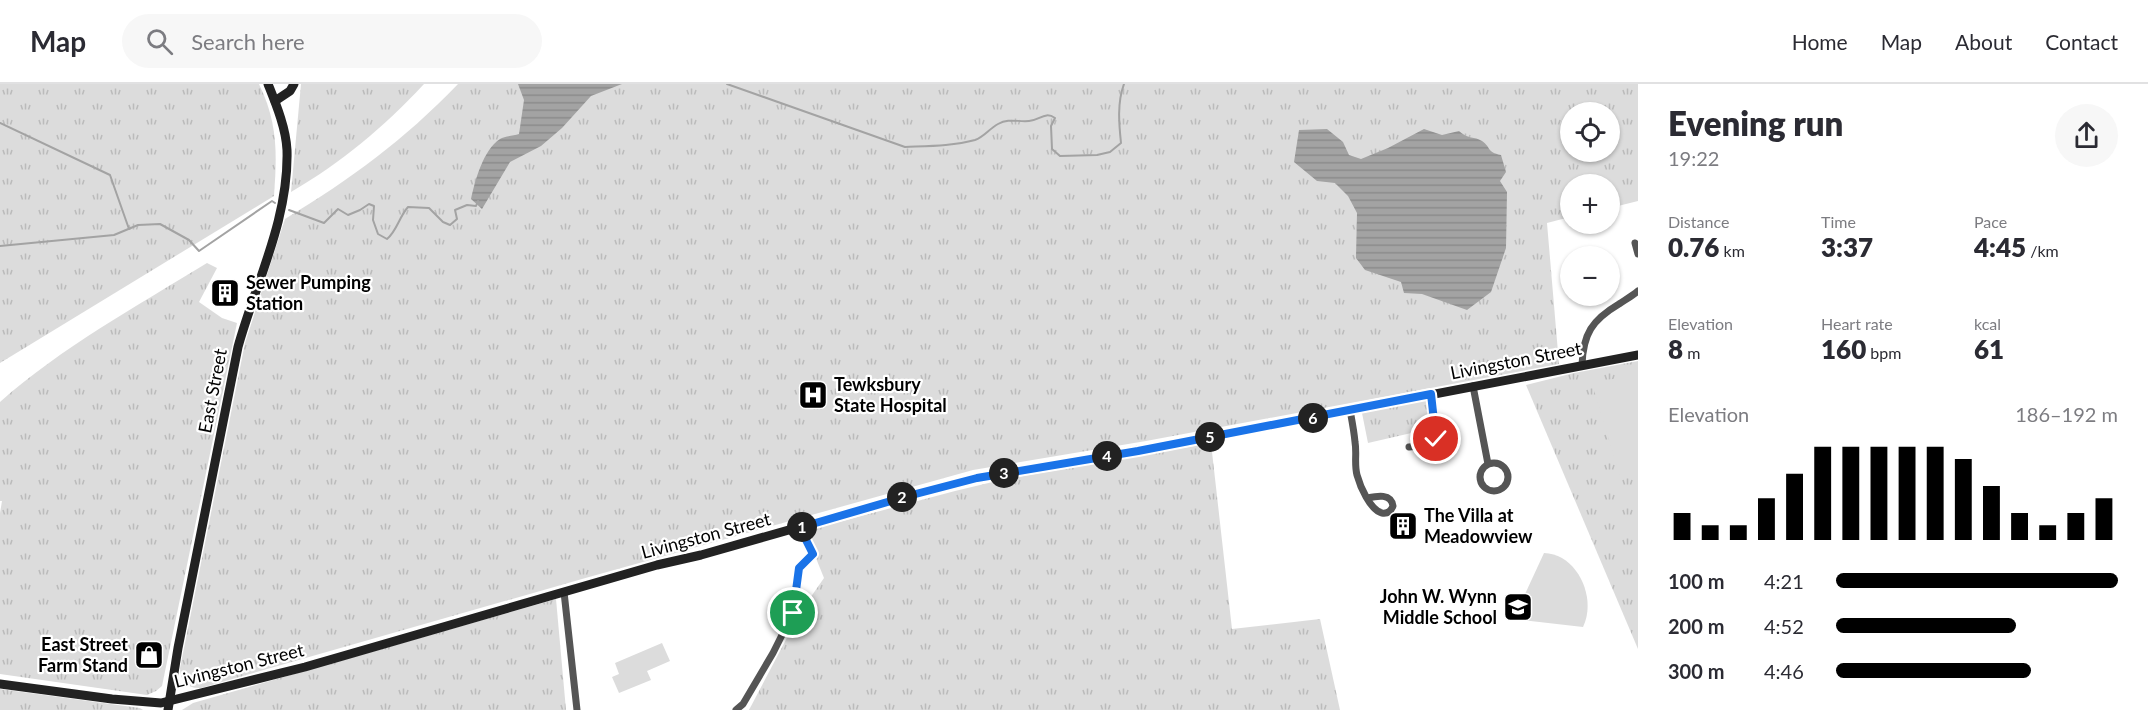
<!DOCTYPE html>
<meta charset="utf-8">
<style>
:root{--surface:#fff;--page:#f7f7f7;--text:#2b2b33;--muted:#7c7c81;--line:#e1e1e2;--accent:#000}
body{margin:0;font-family:Lato,sans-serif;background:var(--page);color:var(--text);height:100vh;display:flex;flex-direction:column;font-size:22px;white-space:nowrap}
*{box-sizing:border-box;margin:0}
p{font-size:20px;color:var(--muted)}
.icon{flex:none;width:33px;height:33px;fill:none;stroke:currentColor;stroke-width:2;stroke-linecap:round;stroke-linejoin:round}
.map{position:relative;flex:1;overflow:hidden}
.details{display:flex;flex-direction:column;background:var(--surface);width:510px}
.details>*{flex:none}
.tools{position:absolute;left:1560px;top:18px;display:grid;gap:12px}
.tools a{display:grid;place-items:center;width:60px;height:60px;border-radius:50%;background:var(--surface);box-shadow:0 2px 4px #0004;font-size:30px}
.pin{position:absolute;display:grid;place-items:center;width:51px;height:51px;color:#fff;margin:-26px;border:3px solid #fff;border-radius:50%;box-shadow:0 2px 6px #0007}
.km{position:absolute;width:30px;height:30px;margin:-15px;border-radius:50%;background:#222;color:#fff;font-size:16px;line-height:30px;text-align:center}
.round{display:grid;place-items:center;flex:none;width:63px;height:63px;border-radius:32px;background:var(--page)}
.summary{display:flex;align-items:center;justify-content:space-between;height:102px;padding:0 30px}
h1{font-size:33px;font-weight:800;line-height:45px}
.metrics{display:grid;grid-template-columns:repeat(3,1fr);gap:9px;height:102px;padding:6px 30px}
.metrics div{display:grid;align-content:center}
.metrics b{font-size:26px;font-weight:800}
.metrics small{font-size:16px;font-weight:400}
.metrics p{font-size:16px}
.chart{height:168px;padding:12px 30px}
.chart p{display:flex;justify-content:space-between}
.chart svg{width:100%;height:108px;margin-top:6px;stroke:var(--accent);stroke-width:6}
ul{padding:0 30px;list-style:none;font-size:20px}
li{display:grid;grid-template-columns:96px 72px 1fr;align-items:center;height:45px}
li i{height:15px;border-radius:8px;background:var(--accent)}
header{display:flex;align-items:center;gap:36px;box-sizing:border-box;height:84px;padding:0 30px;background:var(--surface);border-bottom:2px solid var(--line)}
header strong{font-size:28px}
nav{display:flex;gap:33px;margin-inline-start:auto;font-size:21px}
.search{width:420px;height:54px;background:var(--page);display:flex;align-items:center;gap:15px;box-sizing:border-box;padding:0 21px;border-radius:33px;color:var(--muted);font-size:22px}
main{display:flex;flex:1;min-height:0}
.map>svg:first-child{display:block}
.park{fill:url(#park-tufts);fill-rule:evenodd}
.pitch{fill:#dcdcdc}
.water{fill:url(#water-rules)}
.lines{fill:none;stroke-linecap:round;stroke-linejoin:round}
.stream{stroke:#a3a3a3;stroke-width:2}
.street{stroke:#555;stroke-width:7}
.secondary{stroke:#222;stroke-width:9}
.route-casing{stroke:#fff;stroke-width:12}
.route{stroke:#1a73e8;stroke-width:8}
.labels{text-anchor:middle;stroke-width:4.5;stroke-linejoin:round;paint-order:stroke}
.poi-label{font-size:18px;font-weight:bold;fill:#000;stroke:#fff;text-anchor:start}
.street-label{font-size:18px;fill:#000;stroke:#fff}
</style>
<header>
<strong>Map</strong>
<div class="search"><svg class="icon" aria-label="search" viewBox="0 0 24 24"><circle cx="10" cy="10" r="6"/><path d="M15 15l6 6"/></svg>Search here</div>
<nav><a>Home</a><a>Map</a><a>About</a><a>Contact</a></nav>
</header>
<main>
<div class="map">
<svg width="1638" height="626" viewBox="0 0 1638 626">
<defs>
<pattern id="park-tufts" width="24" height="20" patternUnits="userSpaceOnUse" patternTransform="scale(1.5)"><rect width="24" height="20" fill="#dcdcdc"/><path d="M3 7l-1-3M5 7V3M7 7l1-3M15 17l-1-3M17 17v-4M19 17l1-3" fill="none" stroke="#bbb"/></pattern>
<pattern id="water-rules" width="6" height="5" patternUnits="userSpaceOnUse" patternTransform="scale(1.5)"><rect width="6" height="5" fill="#a3a3a3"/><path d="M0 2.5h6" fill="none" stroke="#8b8b8b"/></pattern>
</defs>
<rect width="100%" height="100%" fill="#fff"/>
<!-- park -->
<g class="park">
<path d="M0,0H259C278,39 277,70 274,112L0,279Z"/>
<path d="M301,0H424C383,44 342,78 291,108Z"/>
<path d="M458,0H1638V117L1610,124V100H1570V133L1547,139L1559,280L1146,357L973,386L589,493L201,604C188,605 180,597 180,584L245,259L285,135C352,94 403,57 458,0ZM1570,28H1610V68H1570Z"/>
<path d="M207,179L217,184L199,218L222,234L237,239L162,602L156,607L147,611L0,590V429L2,417H0V318C62,263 137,222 207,179Z"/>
<polygon points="1638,277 1638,565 1526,301 1574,289"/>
<polygon points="1428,316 1433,344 1368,359 1362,329"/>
<polygon points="1211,359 1232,545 1320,535 1340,626 749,626 801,527 824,494 805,447 955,407 1001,396"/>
<polygon points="556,515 566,626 182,626 193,619"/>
<polygon points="0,605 140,624 143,626 0,626"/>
</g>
<!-- pitch -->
<g class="pitch">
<polygon points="1638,290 1638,382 1620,392 1594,306 1598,298"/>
<path d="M1544,469C1578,470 1597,515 1583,543L1522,536L1520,533L1519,523Z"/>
<polygon points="662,559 670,577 647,587 651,596 619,609 612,593 619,590 615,579"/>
</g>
<!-- water -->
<g class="water">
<path d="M518,0H622L591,12L562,44L541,62L510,78L482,125L471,115C475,97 483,66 500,55C504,52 513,52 519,50L524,16Z"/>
<path d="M1327,45L1343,58L1349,71L1361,75L1388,64L1424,45L1442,51L1459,47C1469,56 1474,52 1482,57C1492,64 1486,68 1501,71L1506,88L1500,97L1507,108L1506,164L1491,208L1467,226L1422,210L1404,209L1401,198L1365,186L1356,174L1357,129L1348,112L1335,99L1317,97L1294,78L1299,46Z"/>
</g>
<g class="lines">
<!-- stream -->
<g class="stream">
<path d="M727,0L905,63C928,62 953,62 975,56C984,53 989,45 998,40C1009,34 1017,38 1029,37C1040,36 1045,27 1055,34L1051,42L1052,65L1060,72L1097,71L1110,68L1121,59C1119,40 1117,19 1124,0"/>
<polyline points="0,39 110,91 129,145"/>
<path d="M289,126L324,139L338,125L348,131L360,126L369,120L374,122L373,136L378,150L387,155C397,147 399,133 408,123L429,124L443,138L450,141L457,135L455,126L467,121L476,122L478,117"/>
<polyline points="0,162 114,151 138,141 160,140 189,156 199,167 272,117 275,119"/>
</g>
<!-- street -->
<g class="street">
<polyline points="1635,159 1638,170"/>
<path d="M1582,281C1583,250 1592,236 1619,220C1625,216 1632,212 1638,207"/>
<polyline points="1473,302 1488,380"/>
<path d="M1350,326C1352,337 1354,347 1355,358C1357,369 1354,380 1357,391C1360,402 1370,426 1382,429C1388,430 1391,427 1393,422C1391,409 1377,412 1367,414"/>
<polyline points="1409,363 1429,361 1435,358 1436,351 1431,310"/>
<circle cx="1494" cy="393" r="14"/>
<polyline points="564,508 577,626"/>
<polyline points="736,626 743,620 773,569 793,529 799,484 813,470 803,450 795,445"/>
</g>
<!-- secondary -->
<g class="secondary">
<polyline points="275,17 290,7 294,0"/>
<polyline points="0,600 112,615 161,619 305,583 657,481 701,471 908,412 977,394 1185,358 1638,271"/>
<path d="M168,626L178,564L238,263C256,198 289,135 287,66C286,44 276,20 268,0"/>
</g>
</g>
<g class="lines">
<!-- route casing -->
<g class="route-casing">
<polyline id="route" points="793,529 799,484 813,470 803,450 795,445 908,412 977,394 1138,367 1431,310 1436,355"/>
</g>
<!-- route -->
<use href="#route" class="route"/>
</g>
<!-- icons -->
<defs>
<g id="building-square" transform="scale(1.5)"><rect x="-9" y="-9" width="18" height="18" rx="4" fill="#000" stroke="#fff"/><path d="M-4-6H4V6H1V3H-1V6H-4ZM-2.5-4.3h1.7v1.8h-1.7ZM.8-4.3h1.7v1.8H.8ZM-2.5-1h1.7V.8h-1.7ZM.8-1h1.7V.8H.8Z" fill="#fff"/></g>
<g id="hospital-square" transform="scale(1.5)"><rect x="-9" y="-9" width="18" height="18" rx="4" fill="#000" stroke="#fff"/><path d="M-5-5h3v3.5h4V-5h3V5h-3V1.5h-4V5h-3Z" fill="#fff"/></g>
<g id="school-square" transform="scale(1.5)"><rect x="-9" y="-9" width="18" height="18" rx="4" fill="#000" stroke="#fff"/><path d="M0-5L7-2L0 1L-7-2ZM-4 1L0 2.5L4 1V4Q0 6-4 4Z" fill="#fff"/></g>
<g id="shop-square" transform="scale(1.5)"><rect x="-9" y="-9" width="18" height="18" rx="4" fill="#000" stroke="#fff"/><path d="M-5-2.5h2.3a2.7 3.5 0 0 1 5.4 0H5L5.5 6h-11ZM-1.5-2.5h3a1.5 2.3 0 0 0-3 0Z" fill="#fff"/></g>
</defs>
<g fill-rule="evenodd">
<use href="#building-square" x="225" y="209"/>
<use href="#hospital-square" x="813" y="311"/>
<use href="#building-square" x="1403" y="442"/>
<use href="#school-square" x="1518" y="523"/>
<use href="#shop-square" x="149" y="571"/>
</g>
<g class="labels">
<!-- poi labels -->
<g class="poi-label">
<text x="246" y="205">Sewer Pumping<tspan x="246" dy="21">Station</tspan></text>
<text x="834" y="307">Tewksbury<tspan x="834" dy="21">State Hospital</tspan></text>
<text x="1424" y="438">The Villa at<tspan x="1424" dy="21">Meadowview</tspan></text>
<text x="1497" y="519" text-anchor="end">John W. Wynn<tspan x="1497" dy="21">Middle School</tspan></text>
<text x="128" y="567" text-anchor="end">East Street<tspan x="128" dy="21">Farm Stand</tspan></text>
</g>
<!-- street labels -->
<g class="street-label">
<text transform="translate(1516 277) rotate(-11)" y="6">Livingston Street</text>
<text transform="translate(213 307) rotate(-79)" y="6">East Street</text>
<text transform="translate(706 452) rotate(-15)" y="6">Livingston Street</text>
<text transform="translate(239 582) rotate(-14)" y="6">Livingston Street</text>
</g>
</g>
</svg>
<div class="tools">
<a><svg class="icon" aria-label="locate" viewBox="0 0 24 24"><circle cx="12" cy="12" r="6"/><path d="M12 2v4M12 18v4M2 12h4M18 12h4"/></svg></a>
<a>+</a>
<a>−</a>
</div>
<div class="pin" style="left:793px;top:529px;background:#1e9e55"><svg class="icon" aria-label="arrive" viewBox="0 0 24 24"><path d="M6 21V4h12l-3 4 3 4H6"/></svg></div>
<div class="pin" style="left:1436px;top:355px;background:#d93025"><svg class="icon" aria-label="check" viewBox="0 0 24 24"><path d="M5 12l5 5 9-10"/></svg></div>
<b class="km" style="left:802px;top:443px">1</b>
<b class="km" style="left:902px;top:413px">2</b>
<b class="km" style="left:1004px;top:389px">3</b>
<b class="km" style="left:1107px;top:372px">4</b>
<b class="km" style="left:1210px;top:353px">5</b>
<b class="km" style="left:1313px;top:334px">6</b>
</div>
<section class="details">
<div class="summary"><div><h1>Evening run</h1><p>19:22</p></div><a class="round"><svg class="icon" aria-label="share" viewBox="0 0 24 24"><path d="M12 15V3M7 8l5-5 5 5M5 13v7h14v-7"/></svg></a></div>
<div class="metrics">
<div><p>Distance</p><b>0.76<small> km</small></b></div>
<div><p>Time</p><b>3:37</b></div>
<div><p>Pace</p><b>4:45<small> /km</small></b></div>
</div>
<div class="metrics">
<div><p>Elevation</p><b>8<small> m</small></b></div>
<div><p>Heart rate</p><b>160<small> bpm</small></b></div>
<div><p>kcal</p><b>61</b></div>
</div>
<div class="chart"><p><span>Elevation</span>186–192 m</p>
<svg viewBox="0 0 160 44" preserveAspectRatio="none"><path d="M5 44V33M15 44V38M25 44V38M35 44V27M45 44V17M55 44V6M65 44V6M75 44V6M85 44V6M95 44V6M105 44V11M115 44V22M125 44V33M135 44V38M145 44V33M155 44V27"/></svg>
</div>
<ul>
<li><b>100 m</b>4:21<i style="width:100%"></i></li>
<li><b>200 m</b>4:52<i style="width:64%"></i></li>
<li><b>300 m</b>4:46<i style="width:69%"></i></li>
</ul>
</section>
</main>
